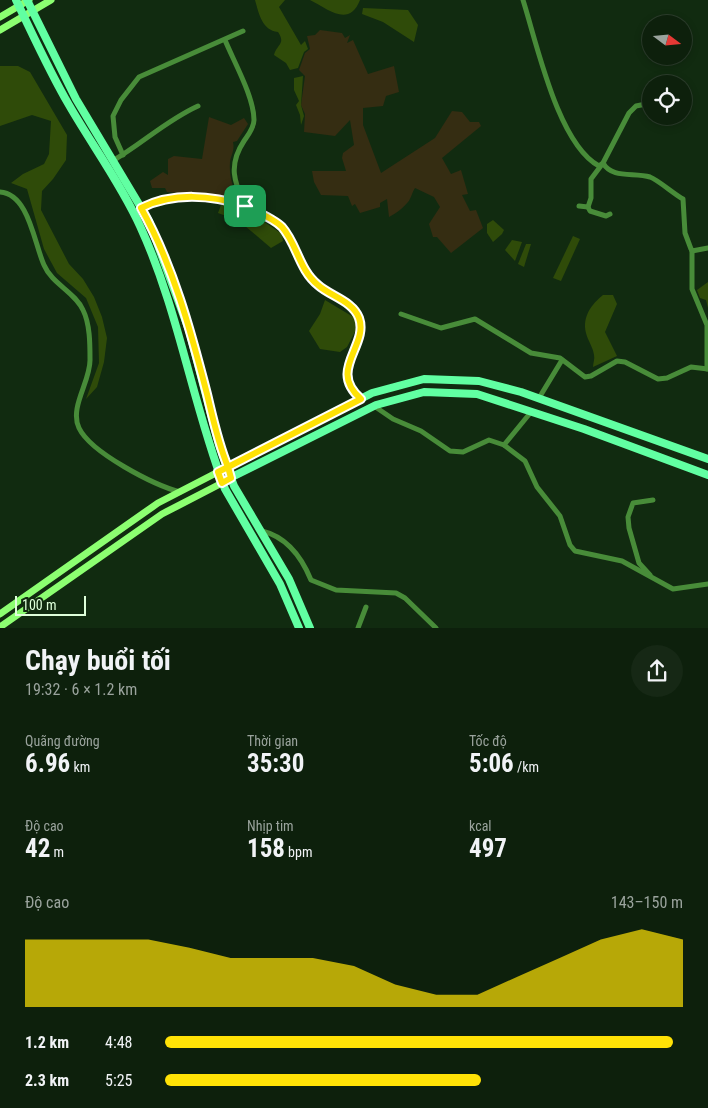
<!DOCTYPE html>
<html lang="vi">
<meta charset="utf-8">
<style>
:root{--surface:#0d200c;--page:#162815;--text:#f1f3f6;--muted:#9aa39d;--line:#2d3e2d;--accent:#ffe206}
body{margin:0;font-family:"Roboto Condensed",sans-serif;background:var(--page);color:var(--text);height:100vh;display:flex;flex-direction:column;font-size:19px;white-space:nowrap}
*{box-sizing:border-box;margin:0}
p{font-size:16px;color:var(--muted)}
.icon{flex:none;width:28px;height:28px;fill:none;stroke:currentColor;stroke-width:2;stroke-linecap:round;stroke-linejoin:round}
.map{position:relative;height:628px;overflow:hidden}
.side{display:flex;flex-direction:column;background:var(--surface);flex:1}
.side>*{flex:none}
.needle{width:32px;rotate:106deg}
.tools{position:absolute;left:642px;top:15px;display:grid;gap:10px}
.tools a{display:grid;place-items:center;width:50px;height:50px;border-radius:50%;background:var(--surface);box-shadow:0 2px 8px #0003,0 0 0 1px var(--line);font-size:25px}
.scale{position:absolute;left:15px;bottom:12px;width:71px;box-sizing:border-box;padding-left:5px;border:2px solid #deffda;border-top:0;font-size:14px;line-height:18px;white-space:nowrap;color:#deffda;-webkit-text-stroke:4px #112b10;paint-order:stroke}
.pin{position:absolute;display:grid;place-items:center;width:42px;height:42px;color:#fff;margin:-21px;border-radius:10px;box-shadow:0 2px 8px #0006}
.round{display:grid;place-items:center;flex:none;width:52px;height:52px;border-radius:26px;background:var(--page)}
.headline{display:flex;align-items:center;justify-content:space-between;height:85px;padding:0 25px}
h1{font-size:28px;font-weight:700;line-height:38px}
.stats{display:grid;grid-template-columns:repeat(3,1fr);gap:8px;height:85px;padding:5px 25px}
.stats div{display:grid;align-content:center}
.stats b{font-size:25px;font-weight:700}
.stats small{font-size:14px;font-weight:400}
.stats p{font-size:14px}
.chart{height:140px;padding:10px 25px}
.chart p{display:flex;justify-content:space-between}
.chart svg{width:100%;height:90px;margin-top:5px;fill:var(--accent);opacity:.7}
ul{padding:0 25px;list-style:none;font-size:16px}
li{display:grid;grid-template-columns:80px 60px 1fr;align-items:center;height:38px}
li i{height:12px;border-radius:6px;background:var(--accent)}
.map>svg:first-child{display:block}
.green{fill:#352d12}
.water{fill:#2f4b09}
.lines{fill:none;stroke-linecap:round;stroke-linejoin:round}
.street{stroke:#488c39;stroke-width:5}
.secondary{stroke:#8cff71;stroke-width:7}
.primary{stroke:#61ffa2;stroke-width:8}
.route-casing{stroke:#fff;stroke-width:10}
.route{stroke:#ffe206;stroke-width:6}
</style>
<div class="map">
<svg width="708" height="628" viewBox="0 0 708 628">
<rect width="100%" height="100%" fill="#112b10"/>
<!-- green -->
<g class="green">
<path d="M320,30L342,33L345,38L350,35L347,43L353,40L368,74L394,66L399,92L386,96L383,106L363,108V125L381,173L435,138L452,111L462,112L470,122H479L481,126L442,158L451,174L461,170L468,194L462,195L470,211L476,210L483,228L451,253L437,237H433L429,224L440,207L434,197L415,188C412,192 411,199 408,202C403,208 397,213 389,217L387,199L380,203V207L360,213L355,204L352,206L348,196L321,195L314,182L312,171H346L342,158L343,153L354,145L350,120L335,136L304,132L305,114L301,105L305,76L299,70L305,53L310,49L307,36L315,35Z"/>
<path d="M209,117L231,125L244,118L248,124L237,141L233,142C235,150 231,155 230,162C229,173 232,188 238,197L167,192L165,188H152L150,181L163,172L168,175V159L174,156L202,159Z"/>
</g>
<!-- water -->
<g class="water">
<path d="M255,0H285L279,7L301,45L305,41L308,49L304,52L298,68L290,70L286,63L274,55C277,44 286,44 278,32C262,30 259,14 255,0Z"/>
<path d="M310,0H360C349,28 328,9 310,0Z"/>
<polygon points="363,8 408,10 418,25 414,42 383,22 362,14"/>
<polygon points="0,66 18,66 30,72 67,135 66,160 53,179 42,191 41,210 69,264 83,279 94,297 102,317 107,338 104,362 97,387 86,399 99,363 98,327 86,298 57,273 44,249 27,189 11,183 23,174 44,164 49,154 51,121 32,115 0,126"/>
<polygon points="303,76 301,105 304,116 301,125 300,115 296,105 299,101 294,90 294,78"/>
<polygon points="221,205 241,208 237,220 218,213"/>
<polygon points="251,213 282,234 283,241 271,248 245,226"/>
<polygon points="493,220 504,230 502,234 493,242 487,233 487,224"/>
<polygon points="573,236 580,239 561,281 553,278"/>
<polygon points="512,240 522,242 515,261 505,250"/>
<polygon points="526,244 531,244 524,267 518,264"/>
<polygon points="708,282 708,308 706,300 700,298 697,290"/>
<path d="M603,295H613L617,304L605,332L617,356L593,367C593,363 595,359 594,355C593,347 588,341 586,333C582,316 592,304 603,295Z"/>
<polygon points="325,300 355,318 358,326 347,347 340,352 320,349 309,331 320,314"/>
</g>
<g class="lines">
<!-- street -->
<g class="street">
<path d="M523,0C537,44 558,144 599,166L603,163C612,179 634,172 650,177C658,180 674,194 683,199L685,233L691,249L692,251L708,248"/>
<path d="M225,40C234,62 254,97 254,120C254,128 248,135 244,141C228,165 234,182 245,206"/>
<polyline points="123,155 115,137 113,116 121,100 139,77 243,31"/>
<path d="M114,160C143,143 167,120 198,106"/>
<path d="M0,192C29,194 34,243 44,265C52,284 75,292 83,310C90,324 90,344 90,359C91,381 69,407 79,428C91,453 154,485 180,492"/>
<polyline points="579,206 588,207"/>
<path d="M141,208C179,189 225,196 261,215C269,219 277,222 283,229C296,244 299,267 313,281C326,295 353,299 359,318C368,347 327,371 361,399"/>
<polyline points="610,214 606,216 590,211 588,207 591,198 591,179 603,163 629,113 636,106 651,103"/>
<polyline points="692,250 692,289 707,325 707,369"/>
<polyline points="401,314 441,328 475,319 531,353 560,358 585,377 591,376 617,361 625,362 658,379 667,378 691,367 708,369"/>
<polyline points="539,398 562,360"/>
<polyline points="374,406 393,419 421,431 450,451 463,452 489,440 504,445 525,461 537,487 560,516 570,545 575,551 622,561 673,589 708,584"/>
<polyline points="504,445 531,412"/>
<path d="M262,531C287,537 302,558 311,580L336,590L396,593L405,598L436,628"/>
<polyline points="650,575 639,563 629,528 628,517 633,503 653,500"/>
<polyline points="358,628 366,607"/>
</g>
<!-- secondary -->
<g class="secondary">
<polyline points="0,17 29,0"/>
<polyline points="0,30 51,0"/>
<polyline points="0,614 158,503 218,472"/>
<polyline points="0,627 162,514 222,483"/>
</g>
<!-- primary -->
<g class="primary">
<path d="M16,0C33,35 49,71 69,105C92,145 121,184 140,226C179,311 192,403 225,489L280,584L299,628"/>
<polyline points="27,0 76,99 149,221 189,330 219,445 234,486 289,579 310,628"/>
<polyline points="223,470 372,393 424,379 479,381 521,392 708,459"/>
<polyline points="228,479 376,405 424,392 477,394 584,429 708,475"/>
</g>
</g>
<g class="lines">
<!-- route casing -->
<g class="route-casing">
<path id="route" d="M245,206C212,195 173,192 141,208C173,265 191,332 207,394C213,419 218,443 228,467L218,472L222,483L231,478L228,467L361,399C327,370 369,346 359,318C353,301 330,296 318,285C299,270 297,244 282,227C273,218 257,212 245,206"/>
</g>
<!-- route -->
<use href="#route" class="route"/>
</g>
</svg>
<div class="tools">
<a><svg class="needle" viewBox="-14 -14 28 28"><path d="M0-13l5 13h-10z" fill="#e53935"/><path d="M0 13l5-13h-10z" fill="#9aa39d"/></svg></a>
<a><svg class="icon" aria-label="locate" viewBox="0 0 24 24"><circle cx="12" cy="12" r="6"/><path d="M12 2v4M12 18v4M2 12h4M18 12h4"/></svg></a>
</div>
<div class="scale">100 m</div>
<div class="pin" style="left:245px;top:206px;background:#1e9e55"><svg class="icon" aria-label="arrive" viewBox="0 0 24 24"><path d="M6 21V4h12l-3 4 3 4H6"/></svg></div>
</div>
<section class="side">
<div class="headline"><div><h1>Chạy buổi tối</h1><p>19:32 · 6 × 1.2 km</p></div><a class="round"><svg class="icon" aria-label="share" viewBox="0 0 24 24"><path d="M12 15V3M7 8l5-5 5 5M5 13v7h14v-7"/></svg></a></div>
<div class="stats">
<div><p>Quãng đường</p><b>6.96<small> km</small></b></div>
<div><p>Thời gian</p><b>35:30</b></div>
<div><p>Tốc độ</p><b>5:06<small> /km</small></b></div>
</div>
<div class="stats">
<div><p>Độ cao</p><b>42<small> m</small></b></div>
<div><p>Nhịp tim</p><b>158<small> bpm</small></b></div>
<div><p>kcal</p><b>497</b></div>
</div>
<div class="chart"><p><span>Độ cao</span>143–150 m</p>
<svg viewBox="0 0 160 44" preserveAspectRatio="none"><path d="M0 44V11L10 11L20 11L30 11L40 15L50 20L60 20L70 20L80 24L90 33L100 38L110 38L120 29L130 20L140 11L150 6L160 11V44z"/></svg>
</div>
<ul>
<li><b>1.2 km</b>4:48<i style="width:98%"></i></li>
<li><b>2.3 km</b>5:25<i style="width:61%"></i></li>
</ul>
</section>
